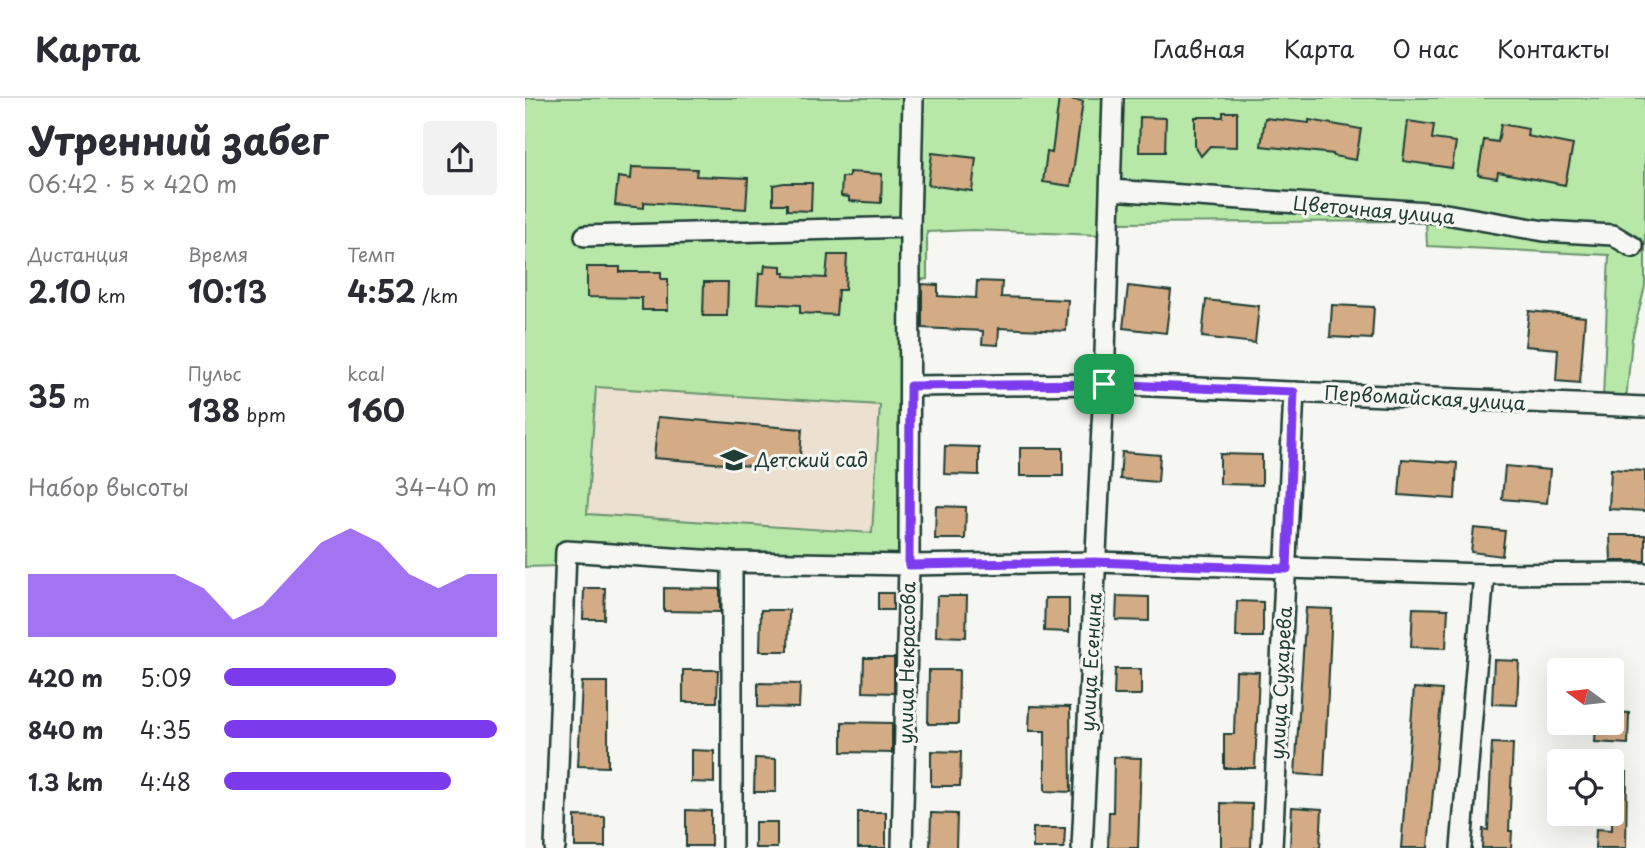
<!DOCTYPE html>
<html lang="ru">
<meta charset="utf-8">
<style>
:root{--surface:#fff;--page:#f2f2f3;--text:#2b2b33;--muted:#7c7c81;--line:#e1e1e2;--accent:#7c3aed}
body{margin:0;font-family:"Playpen Sans",sans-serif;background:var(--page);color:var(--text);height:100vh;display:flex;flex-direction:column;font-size:26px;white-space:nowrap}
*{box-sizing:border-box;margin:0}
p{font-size:23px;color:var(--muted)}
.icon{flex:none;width:38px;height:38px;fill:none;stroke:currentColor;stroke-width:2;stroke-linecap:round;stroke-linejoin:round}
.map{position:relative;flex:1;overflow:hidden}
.sheet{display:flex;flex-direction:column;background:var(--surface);width:525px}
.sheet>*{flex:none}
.needle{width:46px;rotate:285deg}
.fabs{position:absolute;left:1022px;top:560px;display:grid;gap:14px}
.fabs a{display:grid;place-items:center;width:77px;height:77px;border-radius:7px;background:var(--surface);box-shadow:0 7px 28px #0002;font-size:35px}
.pin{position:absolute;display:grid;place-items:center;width:60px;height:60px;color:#fff;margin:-30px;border-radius:14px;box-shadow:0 4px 10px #0006}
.round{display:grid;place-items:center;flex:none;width:74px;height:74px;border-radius:7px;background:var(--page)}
.headline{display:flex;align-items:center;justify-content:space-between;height:119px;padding:0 28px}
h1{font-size:38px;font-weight:700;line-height:52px}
.metrics{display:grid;grid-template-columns:repeat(3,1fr);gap:10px;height:119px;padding:7px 28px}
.metrics div{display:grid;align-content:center}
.metrics b{font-size:30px;font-weight:700}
.metrics small{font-size:19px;font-weight:400}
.metrics p{font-size:19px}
.chart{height:196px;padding:14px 28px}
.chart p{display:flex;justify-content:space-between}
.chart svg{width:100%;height:126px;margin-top:7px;fill:var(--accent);opacity:.7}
ul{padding:0 28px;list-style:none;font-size:23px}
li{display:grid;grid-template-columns:112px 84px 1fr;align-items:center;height:52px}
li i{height:18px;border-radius:9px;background:var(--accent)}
header{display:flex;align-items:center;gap:42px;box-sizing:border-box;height:98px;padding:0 35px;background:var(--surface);border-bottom:2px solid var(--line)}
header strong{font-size:33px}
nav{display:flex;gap:38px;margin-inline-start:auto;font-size:24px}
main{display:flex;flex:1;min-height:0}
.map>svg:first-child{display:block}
.built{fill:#ece0d1}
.green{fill:#b7e8a8;stroke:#6b926e;stroke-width:2;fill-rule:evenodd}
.building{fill:#d3ab85;stroke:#1f3d34;stroke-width:2}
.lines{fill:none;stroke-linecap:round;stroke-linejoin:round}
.street-casing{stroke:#1f3d34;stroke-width:24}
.street{stroke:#f6f6f2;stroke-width:19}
.route-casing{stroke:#fff;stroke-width:14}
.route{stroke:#7c3aed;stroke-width:9}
.labels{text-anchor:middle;stroke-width:6;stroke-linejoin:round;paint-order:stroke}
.street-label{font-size:19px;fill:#1f3d34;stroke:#f6f6f2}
.poi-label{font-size:19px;fill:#1f3d34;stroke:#f6f6f2;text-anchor:start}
</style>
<header>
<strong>Карта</strong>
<nav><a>Главная</a><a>Карта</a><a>О нас</a><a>Контакты</a></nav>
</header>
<main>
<section class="sheet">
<div class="headline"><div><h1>Утренний забег</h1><p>06:42 · 5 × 420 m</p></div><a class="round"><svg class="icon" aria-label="share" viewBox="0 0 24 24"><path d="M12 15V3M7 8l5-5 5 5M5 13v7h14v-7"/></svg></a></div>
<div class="metrics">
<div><p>Дистанция</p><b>2.10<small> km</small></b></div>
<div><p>Время</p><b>10:13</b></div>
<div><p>Темп</p><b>4:52<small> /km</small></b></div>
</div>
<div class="metrics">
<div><b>35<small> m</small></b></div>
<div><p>Пульс</p><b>138<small> bpm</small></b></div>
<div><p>kcal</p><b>160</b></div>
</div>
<div class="chart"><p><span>Набор высоты</span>34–40 m</p>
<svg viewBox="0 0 160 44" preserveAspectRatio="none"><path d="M0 44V22L10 22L20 22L30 22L40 22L50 22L60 27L70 38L80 33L90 22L100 11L110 6L120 11L130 22L140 27L150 22L160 22V44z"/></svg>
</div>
<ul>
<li><b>420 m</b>5:09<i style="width:63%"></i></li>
<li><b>840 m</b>4:35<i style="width:100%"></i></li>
<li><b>1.3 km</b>4:48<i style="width:83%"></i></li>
</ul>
</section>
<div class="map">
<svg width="1120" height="750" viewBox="0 0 1120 750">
<rect width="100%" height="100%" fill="#f6f6f2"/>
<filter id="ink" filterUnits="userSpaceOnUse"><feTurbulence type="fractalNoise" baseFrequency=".0143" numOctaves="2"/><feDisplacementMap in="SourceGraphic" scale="14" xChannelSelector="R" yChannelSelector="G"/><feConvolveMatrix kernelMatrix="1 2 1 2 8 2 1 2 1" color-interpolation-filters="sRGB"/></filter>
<g filter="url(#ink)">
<!-- built -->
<polygon class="built" points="70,289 356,307 348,435 62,417"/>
<!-- green -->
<path class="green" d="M0,0H1120V188L1107,241L1101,303L1078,301L1084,157L902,148L901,123L591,125L575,137L448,132L402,134V181L390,182L385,461L208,457L33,445V468L0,469ZM71,289L355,307L347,435L62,416Z"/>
<!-- building -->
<g class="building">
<polygon points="534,0 558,3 546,88 518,84 522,54 527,55"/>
<polygon points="698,14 712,14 712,49 685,48 676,58 670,48 670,19 698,19"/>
<polygon points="615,19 641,20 640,54 614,54"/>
<polygon points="740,20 784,25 784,22 836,31 831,62 808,58 808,56 736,48"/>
<polygon points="883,23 909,27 907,41 931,44 927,70 878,63"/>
<polygon points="976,26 1003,31 1002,38 1048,47 1040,87 973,74 972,80 953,77 959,42 973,44"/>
<polygon points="407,55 451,60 447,93 403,87"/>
<polygon points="107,69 172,71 171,78 223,80 221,111 119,104 119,110 90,107 93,79 106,81"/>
<polygon points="324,74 357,76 356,105 324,103 324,99 316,98 317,79 324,79"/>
<polygon points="259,85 287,85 286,113 262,112 262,106 248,106 248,87"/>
<polygon points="303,157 322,157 320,192 313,192 311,217 275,215 275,207 232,205 234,175 239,175 240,167 256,168 256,175 260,175 259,178 301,180"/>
<polygon points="62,169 95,169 95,174 136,174 136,181 143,181 143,212 117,212 117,200 62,199"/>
<polygon points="452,183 477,184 476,199 543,202 541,233 474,230 473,247 457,246 458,233 397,230 397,186 413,187 413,198 451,200"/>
<polygon points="179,184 203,184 202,218 178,218"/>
<polygon points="603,188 646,193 641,235 598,230"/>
<polygon points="681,202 734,208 730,245 677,239"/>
<polygon points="807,207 849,209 847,241 805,239"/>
<polygon points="1004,213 1060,219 1055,285 1031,283 1033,251 1000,248"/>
<polygon points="133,319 277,331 274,372 129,360"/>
<polygon points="420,348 454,349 454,377 419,376"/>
<rect x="495" y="350" width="43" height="28"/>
<polygon points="597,354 635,357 633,384 595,381"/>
<polygon points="695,356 737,357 737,387 695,386"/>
<polygon points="877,361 932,365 930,401 874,397"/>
<polygon points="980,368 1025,372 1022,405 977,401"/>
<polygon points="1086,371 1120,373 1120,413 1084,411"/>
<polygon points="411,408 441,409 440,441 410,441"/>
<polygon points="949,430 980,433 977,458 946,454"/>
<polygon points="1085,437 1120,437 1120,463 1086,463"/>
<polygon points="59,490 80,490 79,521 58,521"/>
<polygon points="139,490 195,491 195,514 139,513"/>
<rect x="353" y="495" width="15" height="17"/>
<polygon points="412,498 442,498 441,539 411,538"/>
<polygon points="592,498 624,499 624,523 591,522"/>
<polygon points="520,500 544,500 544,534 519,533"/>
<polygon points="712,503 738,504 738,539 711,539"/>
<polygon points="781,510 807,511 799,678 770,676"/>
<polygon points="888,510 923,511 921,550 886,549"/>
<polygon points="236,512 264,512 263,553 235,553"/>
<polygon points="339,560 369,560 369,595 338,594"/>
<polygon points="969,562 994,563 992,607 967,606"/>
<polygon points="590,571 616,571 616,597 589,597"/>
<polygon points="158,572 193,572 192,604 158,604"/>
<polygon points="404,572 434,572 433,626 403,626"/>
<polygon points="711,573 734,574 730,670 699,670 699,636 709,636"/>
<polygon points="57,584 83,584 83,669 53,668"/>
<polygon points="233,585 275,586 274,610 233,609"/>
<polygon points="889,590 917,592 903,750 876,750"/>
<polygon points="505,608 545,609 546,694 520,693 520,633 504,633"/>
<polygon points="1087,614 1104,615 1103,646 1070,644 1071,625 1087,625"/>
<polygon points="317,624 367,625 367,655 317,654"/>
<polygon points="967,645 988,646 984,733 987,733 986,750 957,750 958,731 963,732"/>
<polygon points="166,652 189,653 189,685 166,684"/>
<polygon points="406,653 436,654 435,688 406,688"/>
<polygon points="589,659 616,660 613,750 583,750 584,714 588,714"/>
<polygon points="230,660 251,661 251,694 229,694"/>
<polygon points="1087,673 1102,674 1101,750 1070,750 1071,731 1087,732"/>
<polygon points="696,705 727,706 726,750 696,750"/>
<polygon points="767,709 797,711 795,750 765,750"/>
<polygon points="161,712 186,713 186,748 161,748"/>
<rect x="333" y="714" width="28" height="36"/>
<polygon points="406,715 432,716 431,750 405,750"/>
<polygon points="50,718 80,719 80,749 50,749"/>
<rect x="230" y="724" width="22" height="26"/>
<polygon points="508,730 540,730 539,750 508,750"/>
</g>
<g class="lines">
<!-- street casing -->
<g class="street-casing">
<g id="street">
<polyline points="586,92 915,115 1019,133 1088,137 1108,149"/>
<polyline points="60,138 385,129 388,0"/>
<polyline points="385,288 579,286 1120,309"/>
<polyline points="30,750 41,453 207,464 384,467 571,464 959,476 1120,475"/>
<polyline points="207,750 207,464"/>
<polyline points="377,750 384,467 385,129"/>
<polyline points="557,750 579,286 588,0"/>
<polyline points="747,750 769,294"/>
<polyline points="936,750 959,476"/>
</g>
</g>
<!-- street -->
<use href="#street" class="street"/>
</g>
</g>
<g class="lines" filter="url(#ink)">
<!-- route casing -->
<g class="route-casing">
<polygon id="route" points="579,286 769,294 762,471 570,464 384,467 385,288"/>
</g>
<!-- route -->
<use href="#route" class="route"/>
</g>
<!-- icons -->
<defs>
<g id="school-bare" transform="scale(2.1)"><path d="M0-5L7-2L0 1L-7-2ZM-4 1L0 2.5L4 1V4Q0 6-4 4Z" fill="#1f3d34" stroke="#f6f6f2" stroke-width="2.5" paint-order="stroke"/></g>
</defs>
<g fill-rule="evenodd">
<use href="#school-bare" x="209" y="362"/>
</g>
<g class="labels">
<!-- street labels -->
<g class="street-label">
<text transform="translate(849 112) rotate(5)" y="7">Цветочная улица</text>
<text transform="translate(900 300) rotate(3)" y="7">Первомайская улица</text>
<text transform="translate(566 564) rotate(-87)" y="7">улица Есенина</text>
<text transform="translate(382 565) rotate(-89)" y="7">улица Некрасова</text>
<text transform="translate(756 585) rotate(-87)" y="7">улица Сухарева</text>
</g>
<!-- poi labels -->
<g class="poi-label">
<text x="230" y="369">Детский сад</text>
</g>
</g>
</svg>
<div class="fabs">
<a><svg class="needle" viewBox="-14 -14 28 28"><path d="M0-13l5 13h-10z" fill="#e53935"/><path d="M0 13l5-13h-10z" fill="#7c7c81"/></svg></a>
<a><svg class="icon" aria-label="locate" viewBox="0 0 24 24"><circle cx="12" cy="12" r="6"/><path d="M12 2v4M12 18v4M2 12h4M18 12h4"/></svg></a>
</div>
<div class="pin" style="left:579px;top:286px;background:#1e9e55"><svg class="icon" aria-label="arrive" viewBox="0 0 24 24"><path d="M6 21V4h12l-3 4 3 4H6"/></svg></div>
</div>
</main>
